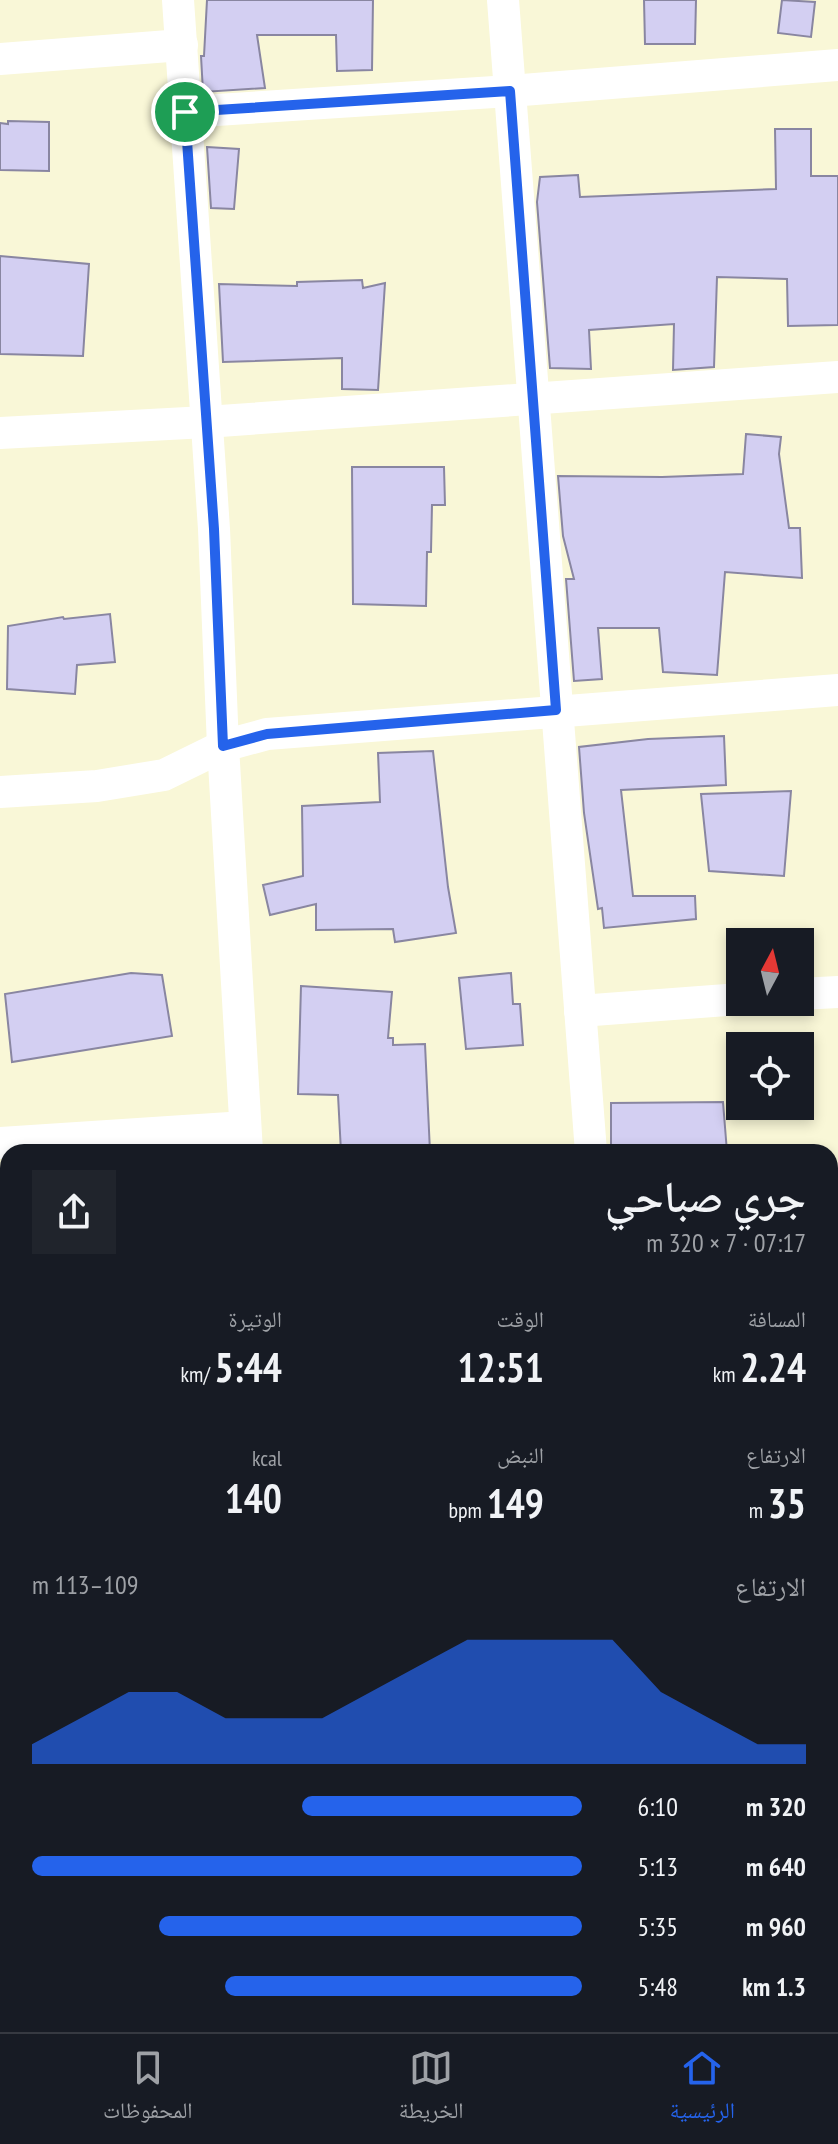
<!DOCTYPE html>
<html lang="ar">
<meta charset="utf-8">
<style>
:root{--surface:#171b24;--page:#20242c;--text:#f1f3f6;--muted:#9ea1a6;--line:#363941;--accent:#2563eb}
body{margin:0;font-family:"PT Sans Narrow","Noto Naskh Arabic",sans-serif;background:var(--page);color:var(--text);direction:rtl;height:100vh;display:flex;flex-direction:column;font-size:30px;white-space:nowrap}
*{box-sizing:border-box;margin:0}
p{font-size:26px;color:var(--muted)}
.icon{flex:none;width:44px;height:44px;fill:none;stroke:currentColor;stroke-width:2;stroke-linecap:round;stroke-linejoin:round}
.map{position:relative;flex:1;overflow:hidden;direction:ltr}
.side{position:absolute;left:0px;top:1144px;width:838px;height:888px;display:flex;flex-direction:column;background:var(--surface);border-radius:24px 24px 0 0;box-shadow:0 4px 12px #0003;direction:rtl}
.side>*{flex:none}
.needle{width:52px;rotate:7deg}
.buttons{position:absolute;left:726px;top:928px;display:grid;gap:16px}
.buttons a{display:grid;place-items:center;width:88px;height:88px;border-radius:0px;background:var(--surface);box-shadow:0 4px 12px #0003;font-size:40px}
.pin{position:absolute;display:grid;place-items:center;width:68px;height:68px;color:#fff;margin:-34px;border:4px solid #fff;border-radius:50%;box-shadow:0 2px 8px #0007}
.round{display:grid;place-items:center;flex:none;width:84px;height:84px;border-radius:0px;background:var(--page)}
.summary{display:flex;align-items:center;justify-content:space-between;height:136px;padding:0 32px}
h1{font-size:44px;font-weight:600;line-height:60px}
.figures{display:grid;grid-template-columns:repeat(3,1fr);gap:12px;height:136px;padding:8px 32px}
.figures div{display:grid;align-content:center}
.figures b{font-size:40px;font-weight:600}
.figures small{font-size:22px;font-weight:400}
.figures p{font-size:22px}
.chart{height:224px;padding:16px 32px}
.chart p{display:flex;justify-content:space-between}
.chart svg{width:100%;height:144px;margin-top:8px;fill:var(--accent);opacity:.7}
ul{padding:0 32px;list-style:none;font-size:26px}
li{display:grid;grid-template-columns:128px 96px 1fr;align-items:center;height:60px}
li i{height:20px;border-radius:10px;background:var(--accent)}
.dock{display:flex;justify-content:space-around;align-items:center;height:112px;border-top:2px solid var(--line);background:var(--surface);font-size:22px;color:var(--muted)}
.dock a{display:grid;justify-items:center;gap:4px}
.dock .selected{color:var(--accent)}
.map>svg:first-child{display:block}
.building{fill:#d3cff2;stroke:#8986a1;stroke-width:2}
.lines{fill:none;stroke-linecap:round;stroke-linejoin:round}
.street{stroke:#fff;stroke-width:32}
.route-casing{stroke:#fff;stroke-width:16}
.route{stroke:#2563eb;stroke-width:10}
</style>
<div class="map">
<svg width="838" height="2032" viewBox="0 0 838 2032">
<rect width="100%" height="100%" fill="#f9f7d7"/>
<!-- building -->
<g class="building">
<polygon points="207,0 373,0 372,70 337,71 336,35 257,35 265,88 203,92 201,56 204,56"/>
<polygon points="644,0 696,0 695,44 645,44"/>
<polygon points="782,0 815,2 811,37 778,33"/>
<polygon points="8,121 49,122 49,171 0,170 0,123 8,124"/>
<polygon points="775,129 811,129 811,176 838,176 838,325 788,326 787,279 717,277 714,367 673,370 674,324 589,330 591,369 550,368 537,202 540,177 578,175 580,197 776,189"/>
<polygon points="207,147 239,149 234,209 211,208"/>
<polygon points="0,256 89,264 83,356 0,354"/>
<polygon points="362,280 363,288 385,283 378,390 342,389 342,358 223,362 219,284 297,286 297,282"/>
<polygon points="746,434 781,437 779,454 789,528 800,528 802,578 725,572 717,675 663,672 659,628 598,628 602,679 574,681 566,579 574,579 563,536 558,476 662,477 743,474"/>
<polygon points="352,467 444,467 445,505 432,505 431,552 427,552 426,606 353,604"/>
<polygon points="110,614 115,662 77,665 75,694 7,689 8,626 63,617 64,619"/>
<polygon points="724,736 726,785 621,790 633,896 695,896 696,919 604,928 602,908 598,909 584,813 579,747 648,739"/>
<polygon points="433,751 448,887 456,933 395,942 393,929 316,930 316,904 270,915 263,885 303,876 302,806 380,802 378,753"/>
<polygon points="791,791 784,876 709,871 701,794"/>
<polygon points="131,973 162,975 172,1036 12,1062 5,994"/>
<polygon points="511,973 513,1004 520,1004 523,1045 466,1049 459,978"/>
<polygon points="301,986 392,992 388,1038 393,1038 393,1045 425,1044 430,1152 341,1152 338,1095 298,1094"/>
<polygon points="723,1102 727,1152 634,1152 634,1145 611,1145 611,1103"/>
</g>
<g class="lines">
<!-- street -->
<g class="street">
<polyline points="178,0 214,529 223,746 247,1152"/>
<polyline points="503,0 591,1152"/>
<polyline points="0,59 182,45"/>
<polyline points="185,112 510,91 838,65"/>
<polyline points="0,433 206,422 838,377"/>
<polyline points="0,792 97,786 164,775 223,746 267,734 838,690"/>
<polyline points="800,994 838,992"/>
<polyline points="580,1011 740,999"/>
<polyline points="0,1143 245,1127"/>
<polyline points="830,1325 838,1324"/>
<polyline points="0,1501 8,1500"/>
<polyline points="830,1642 838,1642"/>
<polyline points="0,1903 8,1902"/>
<polyline points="312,2024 312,2032"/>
<polyline points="649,2024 650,2032"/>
</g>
</g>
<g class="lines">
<!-- route casing -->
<g class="route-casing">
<polygon id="route" points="510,91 556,710 267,734 223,746 214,529 185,112"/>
</g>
<!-- route -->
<use href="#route" class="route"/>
</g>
</svg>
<div class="buttons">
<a><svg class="needle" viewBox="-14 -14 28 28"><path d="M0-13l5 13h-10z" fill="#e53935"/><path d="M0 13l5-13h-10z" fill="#9ea1a6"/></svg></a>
<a><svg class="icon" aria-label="locate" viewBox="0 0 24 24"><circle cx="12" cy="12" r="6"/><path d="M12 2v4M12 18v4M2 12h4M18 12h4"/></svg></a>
</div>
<div class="pin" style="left:185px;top:112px;background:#1e9e55"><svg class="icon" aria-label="arrive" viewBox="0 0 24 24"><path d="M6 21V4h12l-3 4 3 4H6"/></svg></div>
<section class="side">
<div class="summary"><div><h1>جري صباحي</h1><p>07:17 · 7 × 320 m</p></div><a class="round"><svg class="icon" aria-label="share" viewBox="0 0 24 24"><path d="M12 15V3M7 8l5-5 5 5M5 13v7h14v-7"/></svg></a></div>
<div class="figures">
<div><p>المسافة</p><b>2.24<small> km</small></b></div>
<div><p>الوقت</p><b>12:51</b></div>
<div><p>الوتيرة</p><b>5:44<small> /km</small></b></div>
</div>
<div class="figures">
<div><p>الارتفاع</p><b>35<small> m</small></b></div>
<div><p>النبض</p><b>149<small> bpm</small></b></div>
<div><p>kcal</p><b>140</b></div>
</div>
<div class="chart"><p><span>الارتفاع</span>109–113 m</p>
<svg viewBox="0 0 160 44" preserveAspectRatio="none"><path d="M0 44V38L10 30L20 22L30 22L40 30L50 30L60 30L70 22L80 14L90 6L100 6L110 6L120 6L130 22L140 30L150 38L160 38V44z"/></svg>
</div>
<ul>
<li><b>320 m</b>6:10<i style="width:51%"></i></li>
<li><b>640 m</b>5:13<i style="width:100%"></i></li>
<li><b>960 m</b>5:35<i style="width:77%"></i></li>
<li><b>1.3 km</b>5:48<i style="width:65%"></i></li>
</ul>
</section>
</div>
<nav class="dock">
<a class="selected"><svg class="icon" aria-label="home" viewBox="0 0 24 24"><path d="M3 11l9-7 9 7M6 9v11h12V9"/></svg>الرئيسية</a>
<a><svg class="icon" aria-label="map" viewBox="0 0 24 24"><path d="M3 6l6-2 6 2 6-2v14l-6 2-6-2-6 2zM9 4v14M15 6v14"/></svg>الخريطة</a>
<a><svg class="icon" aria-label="saved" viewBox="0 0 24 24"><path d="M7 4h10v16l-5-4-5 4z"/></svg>المحفوظات</a>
</nav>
